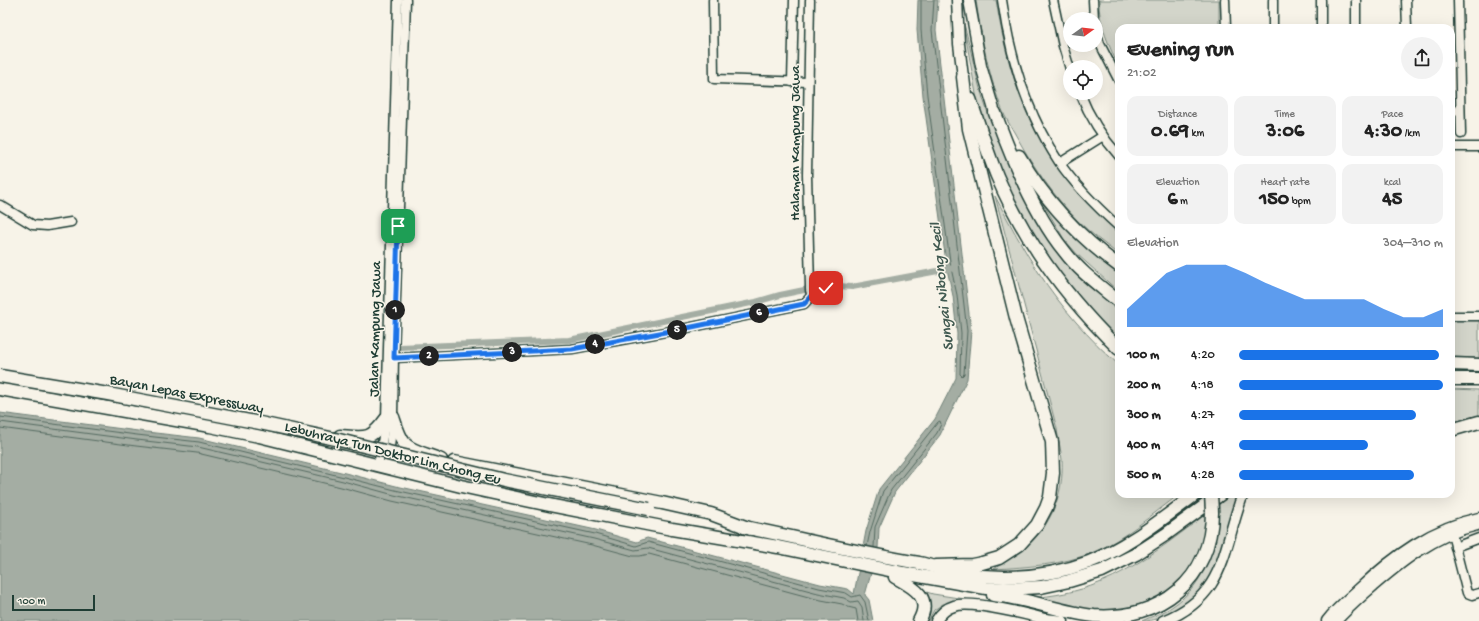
<!DOCTYPE html>
<meta charset="utf-8">
<style>
:root{--surface:#fff;--page:#f2f2f2;--text:#222;--muted:#767676;--accent:#1a73e8}
body{margin:0;font-family:"Gochi Hand",sans-serif;background:var(--page);color:var(--text);height:100vh;display:flex;flex-direction:column;font-size:15px;white-space:nowrap}
*{box-sizing:border-box;margin:0}
p{font-size:13px;color:var(--muted)}
.icon{flex:none;width:22px;height:22px;fill:none;stroke:currentColor;stroke-width:2;stroke-linecap:round;stroke-linejoin:round}
.map{position:relative;flex:1;overflow:hidden}
.side{position:absolute;left:1115px;top:24px;width:340px;height:474px;display:flex;flex-direction:column;background:var(--surface);border-radius:12px;box-shadow:0 4px 16px #0002}
.side>*{flex:none}
.needle{width:26px;rotate:75deg}
.tools{position:absolute;left:1063px;top:12px;display:grid;gap:8px}
.tools a{display:grid;place-items:center;width:40px;height:40px;border-radius:50%;background:var(--surface);box-shadow:0 4px 16px #0002;font-size:20px}
.scale{position:absolute;left:12px;bottom:10px;width:83px;box-sizing:border-box;padding-left:4px;border:2px solid #1f3d34;border-top:0;font-size:11px;line-height:14px;white-space:nowrap;color:#1f3d34;-webkit-text-stroke:3px #f7f3e8;paint-order:stroke}
.pin{position:absolute;display:grid;place-items:center;width:34px;height:34px;color:#fff;margin:-17px;border-radius:8px;box-shadow:0 2px 6px #0006}
.km{position:absolute;width:20px;height:20px;margin:-10px;border-radius:50%;background:#222;color:#fff;font-size:11px;line-height:20px;text-align:center}
.round{display:grid;place-items:center;flex:none;width:42px;height:42px;border-radius:21px;background:var(--page)}
.headline{display:flex;align-items:center;justify-content:space-between;height:68px;padding:0 12px}
h1{font-size:22px;font-weight:700;line-height:30px}
.stats{display:grid;grid-template-columns:repeat(3,1fr);gap:6px;height:68px;padding:4px 12px}
.stats div{display:grid;align-content:center;border-radius:10px;background:var(--page);text-align:center}
.stats b{font-size:20px;font-weight:700}
.stats small{font-size:11px;font-weight:400}
.stats p{font-size:11px}
.chart{height:112px;padding:8px 12px}
.chart p{display:flex;justify-content:space-between}
.chart svg{width:100%;height:72px;margin-top:4px;fill:var(--accent);opacity:.7}
ul{padding:0 12px;list-style:none;font-size:13px}
li{display:grid;grid-template-columns:64px 48px 1fr;align-items:center;height:30px}
li i{height:10px;border-radius:5px;background:var(--accent)}
.map>svg:first-child{display:block}
.green{fill:#d3d5ca;stroke:#79897f}
.water{fill:#a4ada3;stroke:#6f8077}
.lines{fill:none;stroke-linecap:round;stroke-linejoin:round}
.shore{stroke:#546a60;stroke-width:1}
.canal{stroke:#a4ada3;stroke-width:6}
.minor-casing{stroke:#1f3d34;stroke-width:11}
.major-casing{stroke:#1f3d34;stroke-width:13}
.highway-casing{stroke:#1f3d34;stroke-width:15}
.minor{stroke:#f7f3e8;stroke-width:8}
.major{stroke:#f7f3e8;stroke-width:10}
.highway{stroke:#f7f3e8;stroke-width:12}
.highway-bridge-casing{stroke:#1f3d34;stroke-width:15;stroke-linecap:butt}
.highway-bridge{stroke:#f7f3e8;stroke-width:12}
.route-casing{stroke:#fff;stroke-width:8}
.route{stroke:#1a73e8;stroke-width:5}
.labels{text-anchor:middle;stroke-width:3;stroke-linejoin:round;paint-order:stroke}
.street-label{font-size:15px;fill:#1f3d34;stroke:#f7f3e8}
.water-label{font-size:16px;font-style:italic;fill:#405950;stroke:#f7f3e8}
</style>
<div class="map">
<svg width="1479" height="621" viewBox="0 0 1479 621">
<rect width="100%" height="100%" fill="#f7f3e8"/>
<filter id="ink" filterUnits="userSpaceOnUse"><feTurbulence type="fractalNoise" baseFrequency=".025" numOctaves="2"/><feDisplacementMap in="SourceGraphic" scale="8" xChannelSelector="R" yChannelSelector="G"/><feConvolveMatrix kernelMatrix="1 2 1 2 8 2 1 2 1" color-interpolation-filters="sRGB"/></filter>
<g filter="url(#ink)">
<!-- green -->
<g class="green">
<path d="M976,0H996C1003,44 1014,89 1034,128C1044,148 1058,164 1072,180C1087,198 1102,216 1119,232V255C1105,244 1090,233 1077,220C1054,196 1034,168 1018,139C1012,128 1005,118 1001,107C988,72 981,37 976,0Z"/>
<path d="M1099,0H1219V28H1119V68C1110,47 1098,24 1099,0Z"/>
<path d="M963,20C969,41 973,63 979,85C989,122 1006,156 1023,191C1037,218 1050,245 1071,268C1085,283 1103,295 1119,309V343L1105,330L1046,255L1016,204L993,156L978,105L967,44Z"/>
<path d="M995,196C1009,222 1023,249 1039,273C1061,307 1089,339 1119,365V494H1180C1152,514 1125,539 1094,552C1063,565 1027,567 994,569C1004,561 1016,556 1025,548C1051,526 1064,494 1062,460C1061,450 1058,439 1057,429Z"/>
<path d="M1041,200C1065,227 1089,254 1119,274V292L1077,254L1064,239Z"/>
<polygon points="1451,320 1479,320 1479,358 1451,357"/>
<polygon points="1451,389 1479,390 1479,415 1451,424"/>
<path d="M1231,494H1239C1225,536 1217,589 1175,612C1164,617 1154,621 1142,621C1152,616 1164,613 1173,606C1206,584 1219,541 1219,504Z"/>
<path d="M1206,514L1205,534L1195,560L1179,585L1145,606L1097,613L1030,598C1053,596 1077,592 1099,583C1138,567 1172,540 1206,514Z"/>
<polygon points="920,590 933,594 965,599 943,604 934,610 928,621 925,621"/>
</g>
<!-- water -->
<polygon class="water" points="918,0 938,0 936,30 971,331 967,379 940,435 895,492 879,528 878,548 865,595 869,600 873,621 0,621 0,413 138,431 199,438 345,473 396,486 596,530 637,542 647,538 820,584 848,589 854,594 866,531 879,489 935,419 956,378 957,334 953,296 947,269 923,96 917,30"/>
<g class="lines">
<!-- shore -->
<g class="shore">
<polyline points="921,0 921,30 927,95 951,268 957,295 961,333 960,374 962,376 964,374 967,331 932,30 934,0"/>
<polyline points="0,417 137,435 199,442 344,477 395,490 595,534 636,546 648,542 819,588 846,593 852,597 860,595 865,602 869,621"/>
<polyline points="0,422 137,440 198,447 343,481 394,495 594,539 635,550 648,548 818,593 844,598 851,602 858,601 862,607 864,621"/>
<polyline points="0,428 136,446 197,453 341,487 392,501 592,545 633,556 640,556 649,554 816,599 842,604 848,607 856,609 858,621"/>
<polyline points="867,546 870,532 883,491 938,422 940,421 941,424 937,433 891,490 875,527 874,547"/>
</g>
<!-- canal -->
<g class="canal">
<polyline points="826,285 852,287 954,268"/>
<polyline points="400,347 569,340 756,302 780,295 809,289"/>
</g>
<!-- minor casing -->
<g class="minor-casing">
<g id="minor">
<polyline points="713,0 714,79 808,82"/>
<polyline points="810,0 807,175 810,286"/>
<path d="M1002,0C1010,57 1027,114 1059,162C1074,184 1099,209 1119,227"/>
<polyline points="1053,0 1063,46 1070,69"/>
<polyline points="1093,0 1094,19"/>
<polyline points="1225,0 1226,28"/>
<polyline points="1321,0 1321,28"/>
<polyline points="1356,0 1356,28"/>
<polyline points="1406,0 1407,28"/>
<polyline points="1458,0 1461,134"/>
<polyline points="1273,28 1273,0"/>
<polyline points="1096,31 1100,44 1119,81"/>
<polyline points="792,82 794,0"/>
<path d="M1080,93C1089,116 1103,138 1119,156"/>
<polyline points="1451,111 1460,110"/>
<polyline points="1451,147 1479,147"/>
<polyline points="1060,163 1103,136"/>
<polyline points="0,205 33,225 47,226 71,222"/>
<circle cx="818" cy="289" r="8"/>
<polyline points="1451,316 1479,316"/>
<polyline points="394,358 572,349 687,328 804,304 812,295"/>
<polyline points="390,447 393,417 394,356 406,0"/>
<polyline points="378,466 386,419 398,0"/>
<polyline points="1452,534 1467,593 1472,595 1479,593"/>
<polyline points="1455,547 1479,538"/>
</g>
</g>
<!-- major casing -->
<g class="major-casing">
<g id="major">
<polyline points="957,0 959,44 963,77"/>
<polyline points="969,0 981,66 995,113"/>
<polyline points="1045,619 1063,621"/>
<path d="M936,621C940,614 947,608 954,606C971,600 1032,615 1051,621"/>
<path d="M1163,621C1227,596 1222,549 1243,494"/>
<path d="M1327,621C1336,609 1348,599 1359,589C1394,556 1432,528 1479,518"/>
<path d="M1336,621C1345,611 1355,602 1365,593C1398,564 1433,535 1477,525"/>
</g>
</g>
<!-- highway casing -->
<g class="highway-casing">
<g id="highway">
<path d="M970,99C979,125 987,151 997,176C1025,243 1068,299 1119,349"/>
<path d="M995,113C1011,157 1035,216 1065,252C1080,272 1100,286 1119,302"/>
<path d="M1019,156C1044,199 1079,237 1119,266"/>
<polyline points="1451,364 1479,365"/>
<polyline points="1451,379 1479,379"/>
<polyline points="0,389 210,426 259,436 461,486 554,506 672,529 778,547 903,573 986,588 1008,589 1041,587 1069,581 1102,571 1136,554 1165,535 1221,494"/>
<path d="M393,417C396,426 399,437 405,444C413,452 430,455 441,460"/>
<polyline points="1451,430 1479,422"/>
<path d="M340,436C365,438 370,441 386,419"/>
<polyline points="454,462 662,503 711,514 751,529"/>
<path d="M744,527C803,539 860,553 919,563C934,566 948,572 963,574C1005,580 1049,577 1089,562C1128,547 1162,519 1196,494"/>
<polyline points="936,566 972,565 982,563 999,558 1019,545 1037,525 1046,508 1050,497 1053,473 1052,442 1016,318 969,129 963,77"/>
<path d="M895,577C913,587 933,597 919,621"/>
<path d="M993,595C1027,598 1059,612 1094,616C1160,621 1212,579 1212,512"/>
</g>
</g>
<!-- minor -->
<use href="#minor" class="minor"/>
<!-- major -->
<use href="#major" class="major"/>
<!-- highway -->
<use href="#highway" class="highway"/>
<!-- highway-bridge casing -->
<g class="highway-bridge-casing">
<g id="highway-bridge">
<polyline points="0,376 108,394 260,423 335,439 504,480 649,509"/>
<polyline points="1211,494 1212,512"/>
</g>
</g>
<!-- highway-bridge -->
<use href="#highway-bridge" class="highway-bridge"/>
</g>
</g>
<g class="lines" filter="url(#ink)">
<!-- route casing -->
<g class="route-casing">
<path id="route" d="M398,226L394,358L572,349L687,328L804,304L812,295C819,300 826,296 826,288"/>
</g>
<!-- route -->
<use href="#route" class="route"/>
</g>
<g class="labels">
<!-- street labels -->
<g class="street-label">
<text transform="translate(794 143) rotate(-90)" y="5">Halaman Kampung Jawa</text>
<text transform="translate(374 329) rotate(-89)" y="5">Jalan Kampung Jawa</text>
<text transform="translate(187 393) rotate(11)" y="5">Bayan Lepas Expressway</text>
<text transform="translate(393 452) rotate(14)" y="5">Lebuhraya Tun Doktor Lim Chong Eu</text>
</g>
<!-- water labels -->
<g class="water-label">
<text transform="translate(940 287) rotate(-96)" y="6">Sungai Nibong Kecil</text>
</g>
</g>
</svg>
<div class="tools">
<a><svg class="needle" viewBox="-14 -14 28 28"><path d="M0-13l5 13h-10z" fill="#e53935"/><path d="M0 13l5-13h-10z" fill="#767676"/></svg></a>
<a><svg class="icon" aria-label="locate" viewBox="0 0 24 24"><circle cx="12" cy="12" r="6"/><path d="M12 2v4M12 18v4M2 12h4M18 12h4"/></svg></a>
</div>
<div class="scale">100 m</div>
<div class="pin" style="left:398px;top:226px;background:#1e9e55"><svg class="icon" aria-label="arrive" viewBox="0 0 24 24"><path d="M6 21V4h12l-3 4 3 4H6"/></svg></div>
<div class="pin" style="left:826px;top:288px;background:#d93025"><svg class="icon" aria-label="check" viewBox="0 0 24 24"><path d="M5 12l5 5 9-10"/></svg></div>
<b class="km" style="left:395px;top:310px">1</b>
<b class="km" style="left:429px;top:356px">2</b>
<b class="km" style="left:512px;top:352px">3</b>
<b class="km" style="left:595px;top:344px">4</b>
<b class="km" style="left:677px;top:330px">5</b>
<b class="km" style="left:759px;top:313px">6</b>
<section class="side">
<div class="headline"><div><h1>Evening run</h1><p>21:02</p></div><a class="round"><svg class="icon" aria-label="share" viewBox="0 0 24 24"><path d="M12 15V3M7 8l5-5 5 5M5 13v7h14v-7"/></svg></a></div>
<div class="stats">
<div><p>Distance</p><b>0.69<small> km</small></b></div>
<div><p>Time</p><b>3:06</b></div>
<div><p>Pace</p><b>4:30<small> /km</small></b></div>
</div>
<div class="stats">
<div><p>Elevation</p><b>6<small> m</small></b></div>
<div><p>Heart rate</p><b>150<small> bpm</small></b></div>
<div><p>kcal</p><b>45</b></div>
</div>
<div class="chart"><p><span>Elevation</span>304–310 m</p>
<svg viewBox="0 0 160 44" preserveAspectRatio="none"><path d="M0 44V33L10 22L20 11L30 6L40 6L50 6L60 11L70 17L80 22L90 27L100 27L110 27L120 27L130 33L140 38L150 38L160 33V44z"/></svg>
</div>
<ul>
<li><b>100 m</b>4:20<i style="width:98%"></i></li>
<li><b>200 m</b>4:18<i style="width:100%"></i></li>
<li><b>300 m</b>4:27<i style="width:87%"></i></li>
<li><b>400 m</b>4:49<i style="width:63%"></i></li>
<li><b>500 m</b>4:28<i style="width:86%"></i></li>
</ul>
</section>
</div>
